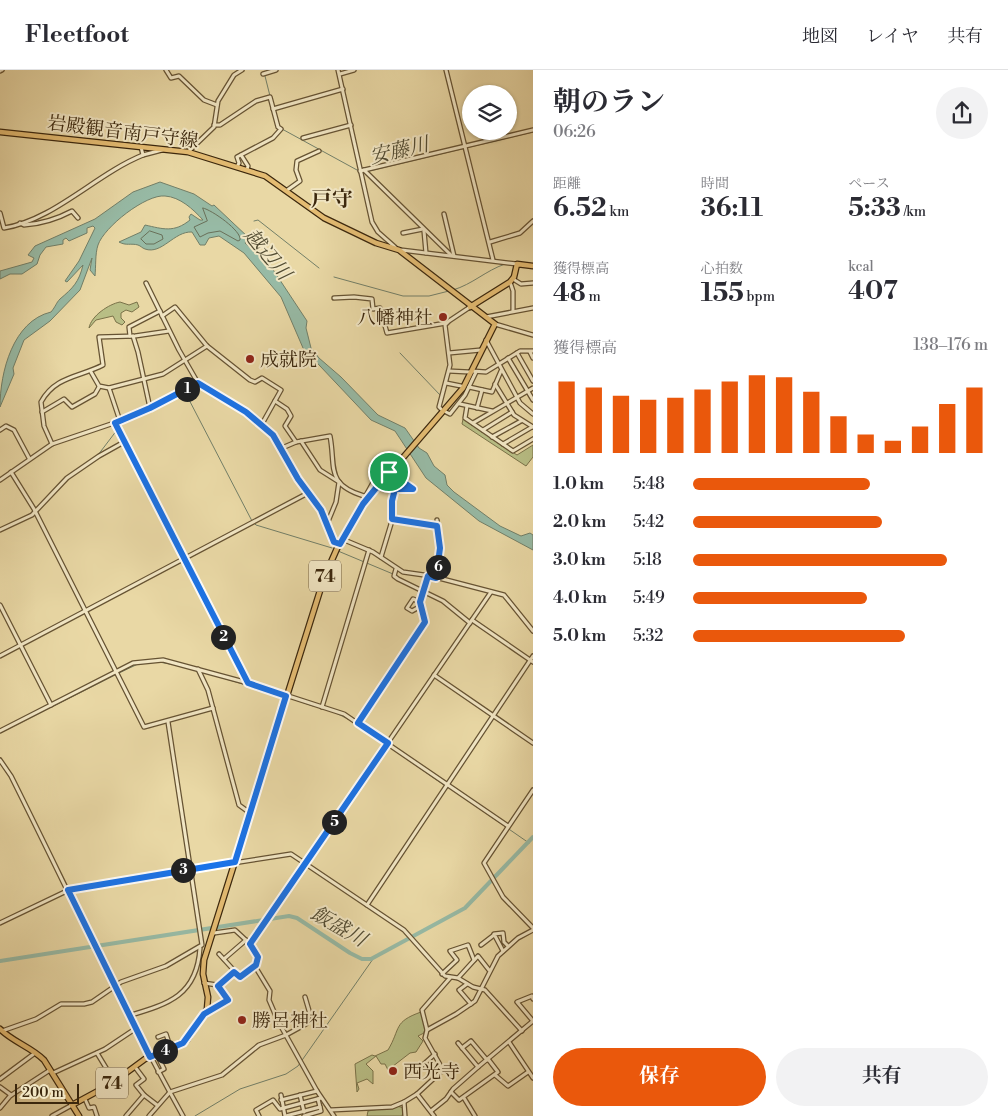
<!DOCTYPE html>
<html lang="ja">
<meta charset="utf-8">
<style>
:root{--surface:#fff;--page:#f2f2f3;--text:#2b2b33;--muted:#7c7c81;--line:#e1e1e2;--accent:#ea580c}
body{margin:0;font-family:"Libre Bodoni","Noto Serif JP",serif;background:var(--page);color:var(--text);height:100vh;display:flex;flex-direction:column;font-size:19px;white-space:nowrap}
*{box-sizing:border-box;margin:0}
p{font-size:16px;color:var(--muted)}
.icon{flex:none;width:28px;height:28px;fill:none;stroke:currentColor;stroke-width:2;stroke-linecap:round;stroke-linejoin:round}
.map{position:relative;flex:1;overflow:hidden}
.sheet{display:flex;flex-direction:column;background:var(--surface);width:475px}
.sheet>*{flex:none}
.buttons{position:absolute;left:462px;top:15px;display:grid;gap:10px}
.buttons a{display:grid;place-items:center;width:55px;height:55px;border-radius:50%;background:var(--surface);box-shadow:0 1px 4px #0004;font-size:25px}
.scale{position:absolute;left:15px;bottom:12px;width:64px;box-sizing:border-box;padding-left:5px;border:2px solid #3b270d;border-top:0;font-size:14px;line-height:18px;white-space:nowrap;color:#3b270d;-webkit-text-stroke:4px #f1e6c4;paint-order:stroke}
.pin{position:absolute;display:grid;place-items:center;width:42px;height:42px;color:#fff;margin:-21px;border:2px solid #fff;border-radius:50%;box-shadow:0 1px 5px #0007}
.km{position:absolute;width:25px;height:25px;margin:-12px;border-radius:50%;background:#222;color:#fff;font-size:14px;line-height:25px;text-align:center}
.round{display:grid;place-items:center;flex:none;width:52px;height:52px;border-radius:26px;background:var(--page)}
.head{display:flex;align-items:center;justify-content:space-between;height:85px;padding:0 20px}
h1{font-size:28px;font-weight:700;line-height:38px}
.metrics{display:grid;grid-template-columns:repeat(3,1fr);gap:8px;height:85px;padding:5px 20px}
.metrics div{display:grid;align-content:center}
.metrics b{font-size:25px;font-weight:700}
.metrics small{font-size:14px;font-weight:400}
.metrics p{font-size:14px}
.chart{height:140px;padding:10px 20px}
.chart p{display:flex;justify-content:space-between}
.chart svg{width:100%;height:90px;margin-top:5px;stroke:var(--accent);stroke-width:6}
.primary-button{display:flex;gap:10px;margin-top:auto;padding:10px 20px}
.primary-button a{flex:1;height:58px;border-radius:30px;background:var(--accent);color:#fff;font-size:20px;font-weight:700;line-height:58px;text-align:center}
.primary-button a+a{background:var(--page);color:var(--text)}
ul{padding:0 20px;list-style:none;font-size:16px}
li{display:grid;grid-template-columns:80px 60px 1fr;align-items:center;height:38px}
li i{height:12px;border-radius:6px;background:var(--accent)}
header{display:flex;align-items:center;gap:30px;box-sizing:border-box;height:70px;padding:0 25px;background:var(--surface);border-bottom:1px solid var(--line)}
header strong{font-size:24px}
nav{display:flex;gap:28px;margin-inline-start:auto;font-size:18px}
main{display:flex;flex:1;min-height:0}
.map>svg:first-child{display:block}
.green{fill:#b8be85;stroke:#7a7249}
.water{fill:#97baa5;stroke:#727f68}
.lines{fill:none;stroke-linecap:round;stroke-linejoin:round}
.shore{stroke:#697059;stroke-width:1}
.stream{stroke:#727f68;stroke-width:1}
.river{stroke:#97baa5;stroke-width:4}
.minor-casing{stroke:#665333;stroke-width:5.5}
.major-casing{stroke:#3b270d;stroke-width:7}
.minor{stroke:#f1e6c4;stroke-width:3}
.major{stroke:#e4bc72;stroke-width:4.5}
.route-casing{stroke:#fff;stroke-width:10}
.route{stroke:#1a73e8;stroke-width:6}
.poi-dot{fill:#8f2418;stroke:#f1e6c4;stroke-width:2}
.labels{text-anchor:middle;stroke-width:4;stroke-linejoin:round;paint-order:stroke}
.shield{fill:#f1e6c4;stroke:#726044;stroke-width:1}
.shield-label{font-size:18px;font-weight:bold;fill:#3b270d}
.street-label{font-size:19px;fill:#3b270d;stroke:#f1e6c4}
.poi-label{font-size:19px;fill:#3b270d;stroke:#f1e6c4;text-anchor:start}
.water-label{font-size:20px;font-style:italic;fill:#524c33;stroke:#f1e6c4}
.quarter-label{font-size:21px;font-weight:bold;fill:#3b270d;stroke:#f1e6c4}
</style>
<header>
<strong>Fleetfoot</strong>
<nav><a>地図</a><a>レイヤ</a><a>共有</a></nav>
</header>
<main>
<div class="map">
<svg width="533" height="1046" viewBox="0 0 533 1046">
<rect width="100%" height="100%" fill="#e9d8a5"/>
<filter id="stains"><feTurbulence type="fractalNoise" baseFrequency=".004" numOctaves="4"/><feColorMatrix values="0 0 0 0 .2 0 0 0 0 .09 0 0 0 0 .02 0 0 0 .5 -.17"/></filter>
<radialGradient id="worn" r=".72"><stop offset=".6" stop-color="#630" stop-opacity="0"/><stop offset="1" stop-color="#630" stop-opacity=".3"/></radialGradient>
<!-- green -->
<g class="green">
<path d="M120,232L129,235L137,232L139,237L132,242L126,240L121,243V248L125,252L122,255L116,252L113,246L96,250L89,258C91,246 109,234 120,232Z"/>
<polygon points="463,349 517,385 533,375 533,387 526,396 462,354"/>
<path d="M421,942L425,958L424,963L418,966L423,971L416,982L410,983L388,1000L385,994H381L376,986L366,994L373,1001V1014L367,1009L357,1013L359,1019L357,1022L355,994L372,985L375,986L388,980C401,958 393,952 421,942Z"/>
<polygon points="397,1036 404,1038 402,1046 367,1046 368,1041"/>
</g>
<!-- water -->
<path class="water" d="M160,112L194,124L212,136L214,135L249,168L245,173L270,195L307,251L306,258L311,278L319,288L341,307L378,345L405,358L419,378L427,383L434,396L445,405L447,415L454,422L500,456L521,466L530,463L533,465V480L479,451L426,408L395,361L371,350L303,278L281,227L244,183L219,166L209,168L205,175H200L192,162C174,161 162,185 145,179C142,178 141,176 138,175C131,173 126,176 119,172L141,162L145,155C163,159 174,163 190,150L189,147L191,144L200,150H203C193,139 180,127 165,126C146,124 104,157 98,175C95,184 96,196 95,206L90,200L92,188L80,220L50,251L24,270L13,298L14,304L0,337C0,302 13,251 51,242C56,236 56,233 60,229C73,218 79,212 83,195L67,212L65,211L79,191L95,158L93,156L87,158V163L69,171L66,168L63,170V174L46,177L40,185L37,194L22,204H10L0,209V201L32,192L34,188L28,185L35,176L95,149L133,122Z"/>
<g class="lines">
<!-- shore -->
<g class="shore">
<path d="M203,138C212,140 242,161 240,170L238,171L220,161L208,163L200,167L194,157L207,151Z"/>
<polygon points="150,161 162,165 163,169 154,174 146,174 141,169"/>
</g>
<!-- stream -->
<g class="stream">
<polyline points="265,6 270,26"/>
<polyline points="282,59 357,100 365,102"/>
<polyline points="369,101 533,62"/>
<polyline points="254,151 258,150 319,198"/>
<polyline points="334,207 403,226 429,226 449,221"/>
<path d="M453,220C473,214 485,201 505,194"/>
<polyline points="400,283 441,326"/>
<polyline points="185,322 252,451 256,455 332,478"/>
<polyline points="250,344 261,352"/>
<polyline points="264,355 270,359 282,376"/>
<polyline points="118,356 120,353 189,319"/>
<polyline points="284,380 294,399"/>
<polyline points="98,385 117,360"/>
<polyline points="338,481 393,504"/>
<polyline points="444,530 460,543"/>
<polyline points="471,552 503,573"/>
<polyline points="159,592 170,594"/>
<polyline points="119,603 138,594"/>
<polyline points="206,603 283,626"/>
<polyline points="290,628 313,636"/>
<polyline points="336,643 350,650"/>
<polyline points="359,656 385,674"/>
<polyline points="0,663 115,605"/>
<polyline points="388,676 444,715"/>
<polyline points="448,717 529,773"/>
<polyline points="195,1046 240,1019 286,1004 298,996 373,889"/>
</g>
<!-- river -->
<polyline class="river" points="0,891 289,846 297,848 350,883 362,889 371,889 465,838 533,767"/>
<!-- minor casing -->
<g class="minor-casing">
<g id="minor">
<polyline points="166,0 171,8 179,6 204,30 217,35"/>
<polyline points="338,0 372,152 378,162 395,177"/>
<polyline points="446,0 493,190"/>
<polyline points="0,1 2,0"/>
<polyline points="263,4 276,0"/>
<polyline points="340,4 354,0"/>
<polyline points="273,39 343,19"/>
<polyline points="214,55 220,55 256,31 270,27 278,57 281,59 273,68 237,87 239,93 237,97"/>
<polyline points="303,68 351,55"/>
<polyline points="188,82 214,57 218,31 234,5 242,0"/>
<polyline points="143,85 162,80"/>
<polyline points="241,85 248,96 247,100"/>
<polyline points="364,100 451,185"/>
<polyline points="360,101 533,60"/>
<polyline points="286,121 300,111 296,100 297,91 319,81"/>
<path d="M0,143L4,158C54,150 96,104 143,85L141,77"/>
<polyline points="444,144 454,186"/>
<path d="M20,153L24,155C40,154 57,149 72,141L78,148"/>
<polyline points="424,161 426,183"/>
<polyline points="403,163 423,159"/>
<polyline points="490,172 520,163 533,151"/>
<polyline points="401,180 517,194"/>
<polyline points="513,209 521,214 533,213"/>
<polyline points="510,212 513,221 513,241"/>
<polyline points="146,213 179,280 198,313 246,342 273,365 298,409 321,440 334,472 339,474"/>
<polyline points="334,228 354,227 372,229 373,239 380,238 387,263 446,253"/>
<polyline points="162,246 175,237 207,276 250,310 255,312 262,308 281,320 262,354"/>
<polyline points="486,247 533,238"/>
<polyline points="495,254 533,265"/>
<polyline points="130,266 129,257 160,241"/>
<polyline points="133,266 138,282 150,338"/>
<polyline points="486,270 520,333 533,344"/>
<polyline points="530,282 533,288"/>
<polyline points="449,283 481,280"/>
<polyline points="517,283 533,311"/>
<polyline points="508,288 533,330"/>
<polyline points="449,301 469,302"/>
<polyline points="472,301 486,302 520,281 533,281"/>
<polyline points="91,302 99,316 109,318 163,304 207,276"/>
<polyline points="446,313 461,316"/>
<polyline points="495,314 514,345 533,357"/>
<polyline points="469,317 492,322 501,301"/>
<polyline points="109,318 120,351"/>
<polyline points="275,331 287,339 291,346 285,356 296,372"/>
<polyline points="460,334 492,341"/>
<polyline points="467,336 465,348 513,381 533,369"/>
<polyline points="477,338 482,320"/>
<polyline points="441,339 439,337 450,295 445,255 449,251 470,237"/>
<polyline points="42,342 64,329 72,337 95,324 99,317"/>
<polyline points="446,342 450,344 465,325 476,302"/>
<polyline points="115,353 247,613"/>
<polyline points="473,353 533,318"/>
<polyline points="0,360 6,356 14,360 29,388"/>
<polyline points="483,360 512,342"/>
<polyline points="492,367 521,351"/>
<polyline points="301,371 320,400 339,412 336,432 327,454"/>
<path d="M52,374L44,356L41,332C55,306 80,307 103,295L99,267L135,266L169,261"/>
<polyline points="503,374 532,357"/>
<path d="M282,378L296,372L330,366C336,397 325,414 364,426"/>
<polyline points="11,402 34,439 144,657 213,638"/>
<polyline points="389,402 412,419"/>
<polyline points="0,410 52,374 120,351 198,313"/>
<polyline points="382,415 392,418 413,419"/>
<polyline points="392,449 437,456"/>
<polyline points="350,454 375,409 377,411"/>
<polyline points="0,460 32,445 67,408 99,386 124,372"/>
<polyline points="342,469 373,482 403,502 431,506 504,525 533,561"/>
<polyline points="381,487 391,454 392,431 395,419"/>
<polyline points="396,499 394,506 398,509 443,531 470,553"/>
<polyline points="436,507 441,478 437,450"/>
<polyline points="420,532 413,529 407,538 412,541 421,536"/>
<polyline points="0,535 51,635"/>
<polyline points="472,550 533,592"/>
<polyline points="0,586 308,423"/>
<polyline points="198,599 208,620 239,735 250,743"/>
<polyline points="434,605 533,673"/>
<polyline points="322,637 369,480"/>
<polyline points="358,653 425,552 420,532 428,506"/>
<polyline points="0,661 133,593 163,590 248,613 344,644 508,756"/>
<path d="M0,690L11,706C68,820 121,935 183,1046"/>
<polyline points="533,720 484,793 503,827 533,858"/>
<polyline points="367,835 533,586"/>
<polyline points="0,853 73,818 291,784 404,860 445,906 458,908 473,917 485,920 522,961"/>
<polyline points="214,863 235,860 248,872 258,887 256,898 270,921 269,930 278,951 317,1021 334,1046"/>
<polyline points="250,874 491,522"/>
<polyline points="481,875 494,865"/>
<polyline points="503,881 494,864 503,863 504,872 508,876"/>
<polyline points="219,884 240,907 256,895"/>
<polyline points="224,889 246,870"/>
<polyline points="442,904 457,890 450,881 468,875 474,890"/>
<polyline points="458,908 478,886 489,900"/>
<polyline points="467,914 459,920 471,934"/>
<polyline points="218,917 234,903"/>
<polyline points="204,944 228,930 217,915 204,913"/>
<path d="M128,946C168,934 197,926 200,878"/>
<polyline points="533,951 517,932 532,926 533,929"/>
<polyline points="427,960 422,940 450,908"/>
<polyline points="2,961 36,949 61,934 84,934 92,932 121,912 166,896 202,875 168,652"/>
<polyline points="158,967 166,964 171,979"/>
<polyline points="509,972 533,1008"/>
<polyline points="458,973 478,997"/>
<polyline points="462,978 471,971 487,990"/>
<polyline points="97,983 114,1011"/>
<polyline points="135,997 144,1009 136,1015 144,1025"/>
<polyline points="158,1002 164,999 160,991"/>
<polyline points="415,1002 435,984"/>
<polyline points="53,1003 105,979 135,959"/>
<polyline points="495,1005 508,1016 528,1002"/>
<polyline points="0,1009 35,983"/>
<polyline points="0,1017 11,1025"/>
<polyline points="451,1022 459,1030 498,1002 488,989"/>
<polyline points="417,1024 434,1046"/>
<polyline points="281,1025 285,1046"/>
<polyline points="300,1025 304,1042"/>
<polyline points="464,1028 475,1046"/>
<polyline points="85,1029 89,1038 94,1037 97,1046"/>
<polyline points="281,1030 317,1021"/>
<polyline points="0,1038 10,1026 50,1000"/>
<polyline points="331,1040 392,1037 404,1032"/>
<polyline points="431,1041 446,1029 453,1019 478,997 533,951"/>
<polyline points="52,1046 72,1035"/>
<polyline points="126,1046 144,1025 157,1035"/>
<polyline points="149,1046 170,1022 222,1005 259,975 286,965 306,954 310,944 305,927"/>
<polyline points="259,1046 256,1040 273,1030 280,1039 321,1028"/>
<polyline points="286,1046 320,1037"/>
<polyline points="304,1046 321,1041 318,1029"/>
<polyline points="405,1046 404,1032 417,1024 443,1000 425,968 427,960 456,944 475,931 498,886 518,868 533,860"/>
</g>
</g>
<!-- major casing -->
<g class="major-casing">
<g id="major">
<polyline points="0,62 188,82 265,106 324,148 376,173 399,180 495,254 463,318 363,434 339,474 324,508 204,890 203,904 208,927 207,939 187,970 176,977 145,989 111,1014 72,1035"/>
<polyline points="470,237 510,212 514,207 517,194 533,196"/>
<path d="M0,959C13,972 31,977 44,990L79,1046"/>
</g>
</g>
<!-- minor -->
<use href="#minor" class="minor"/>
<!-- major -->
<use href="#major" class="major"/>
</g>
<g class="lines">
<!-- route casing -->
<g class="route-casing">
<polygon id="route" points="198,313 246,342 273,365 298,409 321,440 334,472 340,474 363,434 389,402 413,419 395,419 392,431 392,449 437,456 440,478 436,508 428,506 420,532 425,552 358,653 388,673 250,874 258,887 256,895 240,907 234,902 218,916 228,930 204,944 183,973 150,987 68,820 235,792 286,626 248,613 115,353 150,338"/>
</g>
<!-- route -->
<use href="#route" class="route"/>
</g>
<!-- markers -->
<g class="poi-dot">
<circle cx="443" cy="247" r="5"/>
<circle cx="250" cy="289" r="5"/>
<circle cx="242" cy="950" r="5"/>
<circle cx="393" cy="1001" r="5"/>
</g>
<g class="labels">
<!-- shield labels -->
<g class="shield">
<rect x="309" y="490.5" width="32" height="31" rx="4"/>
<rect x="96" y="997.5" width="32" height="31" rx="4"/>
</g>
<g class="shield-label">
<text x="325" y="512">74</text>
<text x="112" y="1019">74</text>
</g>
<!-- street labels -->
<g class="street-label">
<text transform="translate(123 61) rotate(7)" y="7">岩殿観音南戸守線</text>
</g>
<!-- poi labels -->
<g class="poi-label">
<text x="433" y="254" text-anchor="end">八幡神社</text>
<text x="260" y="296">成就院</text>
<text x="252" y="957">勝呂神社</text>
<text x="403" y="1008">西光寺</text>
</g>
<!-- water labels -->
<g class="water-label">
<text transform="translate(399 80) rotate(-13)" y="7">安藤川</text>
<text transform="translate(268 184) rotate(50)" y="7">越辺川</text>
<text transform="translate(339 856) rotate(30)" y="7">飯盛川</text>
</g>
<!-- quarter labels -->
<g class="quarter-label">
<text x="332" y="136">戸守</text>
</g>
</g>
<rect width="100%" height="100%" filter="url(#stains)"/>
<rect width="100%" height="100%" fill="url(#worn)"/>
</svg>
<div class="buttons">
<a><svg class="icon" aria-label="layers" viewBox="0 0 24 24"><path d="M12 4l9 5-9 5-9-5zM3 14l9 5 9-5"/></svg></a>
</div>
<div class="scale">200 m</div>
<div class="pin" style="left:389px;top:402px;background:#1e9e55"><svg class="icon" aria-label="arrive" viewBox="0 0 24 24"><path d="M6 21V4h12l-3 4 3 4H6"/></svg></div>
<b class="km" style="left:187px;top:319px">1</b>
<b class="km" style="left:223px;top:567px">2</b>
<b class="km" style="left:183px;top:800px">3</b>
<b class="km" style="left:165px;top:981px">4</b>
<b class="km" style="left:334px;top:752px">5</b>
<b class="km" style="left:438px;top:497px">6</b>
</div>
<section class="sheet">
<div class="head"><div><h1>朝のラン</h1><p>06:26</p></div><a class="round"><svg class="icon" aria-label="share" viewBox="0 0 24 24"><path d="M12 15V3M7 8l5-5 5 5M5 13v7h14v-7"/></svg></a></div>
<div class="metrics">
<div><p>距離</p><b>6.52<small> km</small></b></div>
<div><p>時間</p><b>36:11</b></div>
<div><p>ペース</p><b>5:33<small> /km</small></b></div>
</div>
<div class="metrics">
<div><p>獲得標高</p><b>48<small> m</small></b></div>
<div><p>心拍数</p><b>155<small> bpm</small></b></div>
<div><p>kcal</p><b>407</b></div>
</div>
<div class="chart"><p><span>獲得標高</span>138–176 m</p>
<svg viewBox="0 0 160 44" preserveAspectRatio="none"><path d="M5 44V9M15 44V12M25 44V16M35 44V18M45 44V17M55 44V13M65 44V9M75 44V6M85 44V7M95 44V14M105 44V26M115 44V35M125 44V38M135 44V31M145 44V20M155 44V12"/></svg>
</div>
<ul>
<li><b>1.0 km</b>5:48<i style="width:60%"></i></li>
<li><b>2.0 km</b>5:42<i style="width:64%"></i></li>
<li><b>3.0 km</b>5:18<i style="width:86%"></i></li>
<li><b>4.0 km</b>5:49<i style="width:59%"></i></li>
<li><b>5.0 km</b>5:32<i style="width:72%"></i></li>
</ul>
<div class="primary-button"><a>保存</a><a>共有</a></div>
</section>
</main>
